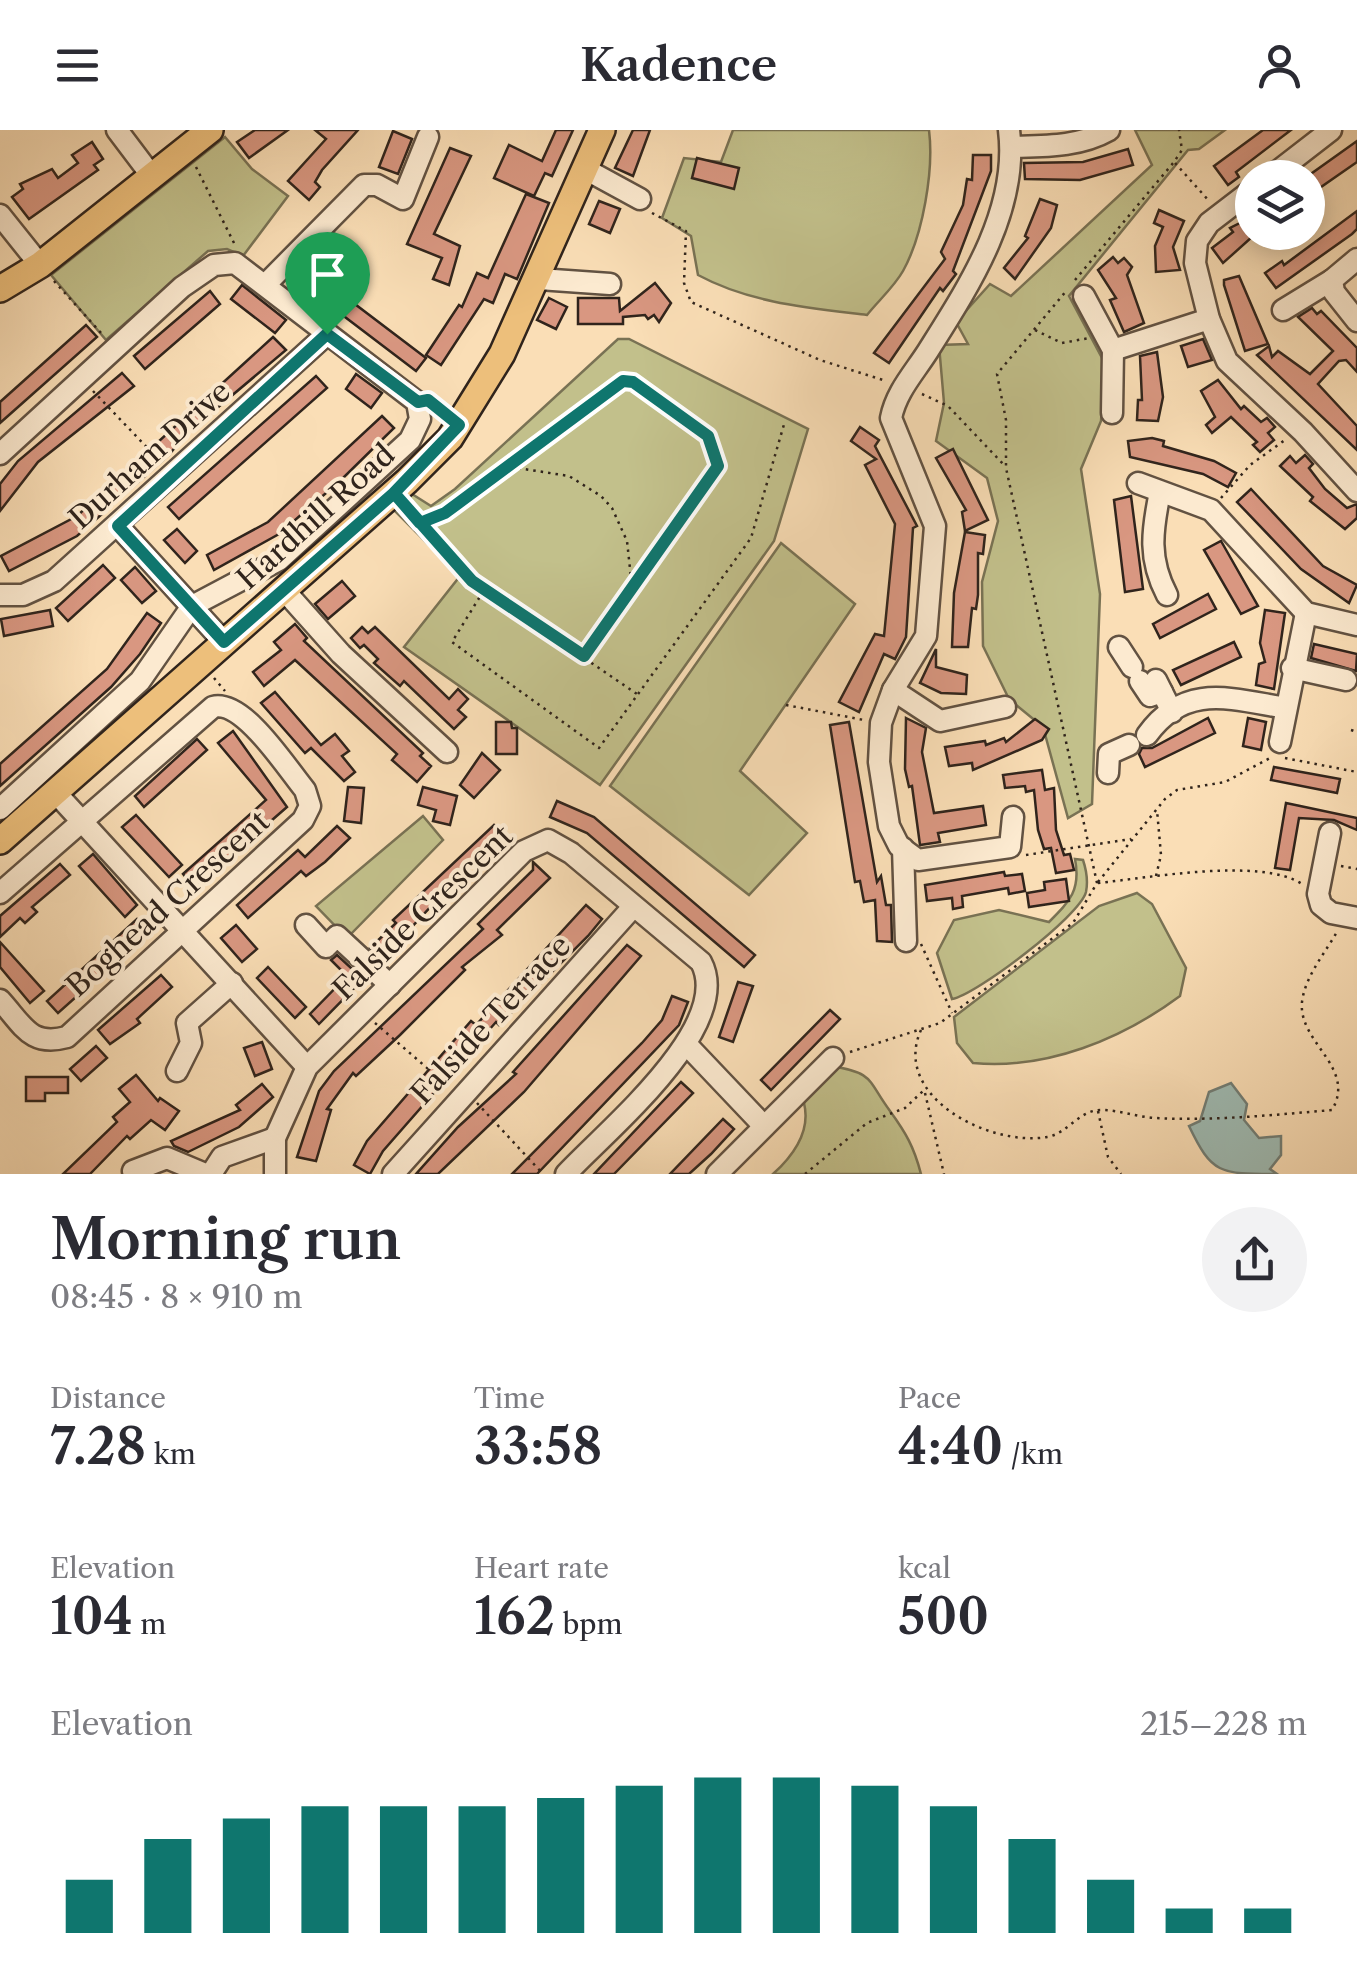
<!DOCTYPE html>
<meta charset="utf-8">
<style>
:root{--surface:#fff;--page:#f2f2f3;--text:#2b2b33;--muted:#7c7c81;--accent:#0f766e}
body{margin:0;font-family:"Libre Caslon Text",serif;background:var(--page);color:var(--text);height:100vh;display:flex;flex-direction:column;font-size:38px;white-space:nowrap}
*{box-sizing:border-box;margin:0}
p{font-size:32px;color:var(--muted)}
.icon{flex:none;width:55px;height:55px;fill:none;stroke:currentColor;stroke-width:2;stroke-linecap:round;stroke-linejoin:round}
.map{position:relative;height:1044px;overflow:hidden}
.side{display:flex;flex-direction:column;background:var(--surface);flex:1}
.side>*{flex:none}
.fabs{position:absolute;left:1235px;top:30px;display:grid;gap:20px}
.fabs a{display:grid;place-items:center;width:90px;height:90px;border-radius:50%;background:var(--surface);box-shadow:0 5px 25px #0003;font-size:50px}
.pin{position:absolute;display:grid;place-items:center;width:85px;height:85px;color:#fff;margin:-102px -42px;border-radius:50% 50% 50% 0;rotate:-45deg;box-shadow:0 0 10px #0007}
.pin .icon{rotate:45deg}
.round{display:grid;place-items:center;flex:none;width:105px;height:105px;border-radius:52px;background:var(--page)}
.summary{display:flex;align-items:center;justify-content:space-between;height:170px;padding:0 50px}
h1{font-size:55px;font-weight:600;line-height:75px}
.metrics{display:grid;grid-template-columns:repeat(3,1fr);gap:15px;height:170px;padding:10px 50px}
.metrics div{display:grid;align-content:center}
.metrics b{font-size:50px;font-weight:600}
.metrics small{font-size:28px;font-weight:400}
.metrics p{font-size:28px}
.chart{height:280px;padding:20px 50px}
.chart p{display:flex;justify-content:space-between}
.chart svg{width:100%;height:180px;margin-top:10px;stroke:var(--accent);stroke-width:6}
header{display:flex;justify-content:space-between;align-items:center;height:130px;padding:0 50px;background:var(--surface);font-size:45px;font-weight:600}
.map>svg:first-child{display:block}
.green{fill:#c2c08b;stroke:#797254;stroke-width:2.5}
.water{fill:#9fbbb3;stroke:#737f77;stroke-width:2.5}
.building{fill:#d99781;stroke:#30241c;stroke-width:2.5}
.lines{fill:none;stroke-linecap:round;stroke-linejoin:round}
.minor-casing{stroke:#625242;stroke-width:25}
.major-casing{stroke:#30241c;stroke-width:30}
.path{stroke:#30241c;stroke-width:2.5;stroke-dasharray:2.5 5;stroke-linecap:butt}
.minor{stroke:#fcead0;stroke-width:20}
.major{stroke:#edbf7b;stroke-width:25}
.route-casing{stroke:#fff;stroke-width:20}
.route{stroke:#0f766e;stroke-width:12}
.labels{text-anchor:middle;stroke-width:8;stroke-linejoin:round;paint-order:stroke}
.street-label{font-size:30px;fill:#30241c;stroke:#fcead0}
</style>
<header><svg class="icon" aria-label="menu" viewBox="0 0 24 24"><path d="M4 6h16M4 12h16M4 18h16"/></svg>Kadence<svg class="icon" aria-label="person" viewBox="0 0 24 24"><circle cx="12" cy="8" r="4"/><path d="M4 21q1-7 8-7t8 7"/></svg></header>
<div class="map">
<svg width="1357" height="1044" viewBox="0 0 1357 1044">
<rect width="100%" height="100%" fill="#fadeb6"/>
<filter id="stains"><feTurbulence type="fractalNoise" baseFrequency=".002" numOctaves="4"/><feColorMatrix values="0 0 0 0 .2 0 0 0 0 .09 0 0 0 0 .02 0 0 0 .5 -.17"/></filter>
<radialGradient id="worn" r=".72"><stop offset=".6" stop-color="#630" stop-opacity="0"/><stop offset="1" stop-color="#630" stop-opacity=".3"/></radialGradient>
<!-- green -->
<g class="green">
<path d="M733,0H929C934,40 923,105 903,141C894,157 878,171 867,185C809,178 750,173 698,145L691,106L662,88L684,28L721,32Z"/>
<polygon points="1135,0 1225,0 1199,19 1188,20 1069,166 1102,228 1104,245 1101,291 1081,339 1100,464 1092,674 1068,688 1043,597 1009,569 983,516 982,452 998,391 987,348 936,311 944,273 939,215 968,214 956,192 990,154 1011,166 1152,35"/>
<polygon points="225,7 252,39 288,66 243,126 227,119 208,121 106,210 51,145"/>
<polygon points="618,209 629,209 808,299 774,411 600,655 404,517 460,446 394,380 412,364 431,376 455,359"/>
<polygon points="781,413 855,474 740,641 807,703 749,765 610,656"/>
<polygon points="423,686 443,710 347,808 316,776"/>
<path d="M1075,729L1083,730C1086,739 1088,752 1086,762C1080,786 976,865 952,869L937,823L954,790L999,780L1049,792C1070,771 1081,760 1075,729Z"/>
<path d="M1137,763L1152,774L1186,838L1180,866C1122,909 1047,940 973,933L957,913L954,887L1099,776Z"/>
<path d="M831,936C875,943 867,950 890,981C906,1003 914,1017 921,1044H773C794,1025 811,1001 804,973L813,954Z"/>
</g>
<!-- water -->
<path class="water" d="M1231,953L1247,974L1244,990L1259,1008L1281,1006V1025L1270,1039L1277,1044C1219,1044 1212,1044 1189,996L1200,991L1209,962Z"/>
<!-- building -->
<g class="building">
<polygon points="255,0 288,0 249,28 237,12"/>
<polygon points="315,0 358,0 322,40 315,52 320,57 309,70 288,51 326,9"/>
<polygon points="556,0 573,0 552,46 545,43 534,66 494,48 509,15 542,31"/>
<polygon points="633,0 650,0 633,46 615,38"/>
<polygon points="1263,0 1291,0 1236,42 1239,47 1228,55 1214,36"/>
<polygon points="393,1 412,9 398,44 379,37"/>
<polygon points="1357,11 1357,32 1308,66 1308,46"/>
<polygon points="92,12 103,29 94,35 98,40 29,89 12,67 23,59 20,54 52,39 58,48 78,33 72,25"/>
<polygon points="450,18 471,26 434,104 460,116 449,155 433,149 442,128 407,114"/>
<polygon points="1128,19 1133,35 1080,50 1025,49 1024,33 1083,32"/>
<polygon points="973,25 991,25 991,41 953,141 956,144 943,161 940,158 889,233 874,223 945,129 941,122 963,75 967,49 972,50"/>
<polygon points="697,28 739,38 734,59 692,48"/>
<polygon points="526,64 549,73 517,149 505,144 493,173 484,169 441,235 426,225 459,175 462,177 477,143 488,148"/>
<polygon points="1040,69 1057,75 1051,98 1015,149 1004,138 1028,108 1025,106"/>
<polygon points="599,71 620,79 610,103 589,94"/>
<polygon points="1159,80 1184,91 1173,117 1180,140 1156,142 1155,116 1163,97 1154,93"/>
<polygon points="1357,81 1357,99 1352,104 1276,158 1265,143 1282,131 1284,135"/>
<polygon points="1252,87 1252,107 1223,133 1212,118 1233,102 1230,98"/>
<polygon points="335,104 349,114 318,146 426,228 416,241 295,149"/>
<polygon points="1113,127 1118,133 1124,128 1132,137 1127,145 1144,193 1124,202 1110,170 1116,168 1098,140"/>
<polygon points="1239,146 1268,214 1245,221 1224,155 1224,150"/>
<polygon points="655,153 671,173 659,192 654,185 648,189 645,185 623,187 623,194 578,194 578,168 619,168 620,181"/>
<polygon points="242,155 286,190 275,203 231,169"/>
<polygon points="210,161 220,174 145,239 134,226"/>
<polygon points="549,168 567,177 556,199 537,190"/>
<polygon points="1312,178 1317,184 1321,181 1357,218 1357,242 1346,230 1339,231 1318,254 1357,296 1357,320 1257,225 1269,216 1272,227 1278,221 1310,244 1333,221 1298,187"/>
<polygon points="86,195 97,207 0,293 0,272"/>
<polygon points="273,207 286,220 185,305 169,325 77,406 9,441 1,426 77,386"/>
<polygon points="1203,209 1212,230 1188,237 1181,216"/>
<polygon points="1157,222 1163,267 1158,291 1137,290 1138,270 1142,270 1140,226"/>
<polygon points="122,243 134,256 38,332 0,381 0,354 18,331"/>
<polygon points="356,244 382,263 371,278 346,259"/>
<polygon points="316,246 327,258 179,389 168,377"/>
<polygon points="1218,250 1241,279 1244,276 1261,292 1267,288 1275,297 1268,303 1274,310 1260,322 1253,315 1257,312 1231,287 1212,303 1206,295 1215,287 1201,261"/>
<polygon points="382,286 394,298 341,350 279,404 214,440 207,425 268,392"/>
<polygon points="860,297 879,310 875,316 917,396 913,398 906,507 895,529 884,524 859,582 839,572 875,504 884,506 895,394 865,335 876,329 851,311"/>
<polygon points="1152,308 1164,311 1163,316 1214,331 1236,343 1228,357 1203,344 1130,327 1128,311"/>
<polygon points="953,319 988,390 965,401 962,382 966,380 936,328"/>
<polygon points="1305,325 1313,334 1309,338 1325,359 1347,378 1357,374 1357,388 1345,399 1310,371 1313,367 1280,336 1290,326 1296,333"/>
<polygon points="1251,359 1323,436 1357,455 1349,473 1301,439 1237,372"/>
<polygon points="1131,366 1143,459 1125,462 1114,370"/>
<polygon points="177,399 197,421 185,433 164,410"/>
<polygon points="965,402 985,405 983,424 978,423 978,465 976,479 972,478 968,517 952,517 954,463"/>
<polygon points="1221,411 1258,476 1241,484 1204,420"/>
<polygon points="103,435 115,448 68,491 56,478"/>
<polygon points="135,437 156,461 142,473 121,450"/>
<polygon points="342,451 355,466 328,489 315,474"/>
<polygon points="1208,464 1216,479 1160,508 1153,494"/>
<polygon points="50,480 53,496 4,506 1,489"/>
<polygon points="1265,480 1285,483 1274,559 1256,555 1259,534 1265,532 1260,513"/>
<polygon points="147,483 161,493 140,524 111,557 0,656 0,634 107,539"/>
<polygon points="295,494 307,508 304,511 423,623 420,626 431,636 417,652 392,630 397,624 295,530 264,556 253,542 281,520 274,512"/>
<polygon points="362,497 368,503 375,497 449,569 458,559 468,569 458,580 466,587 454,599 404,551 400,556 374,533 378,529 364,515 360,518 351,508"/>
<polygon points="1234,512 1241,527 1181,555 1173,540"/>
<polygon points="1314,514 1357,524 1356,541 1311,528"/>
<polygon points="936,519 936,537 967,545 966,564 941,563 920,553"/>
<polygon points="275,562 321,615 335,604 349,621 342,626 355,642 344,651 311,618 305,623 261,573"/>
<polygon points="906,588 926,598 922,622 934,683 983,676 986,695 938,703 940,712 920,715 912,656 909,657 905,639"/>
<polygon points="1208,588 1215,603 1145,637 1139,624 1142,618 1152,618"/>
<polygon points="1248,588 1266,592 1261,620 1243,616"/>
<polygon points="1035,589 1049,599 1042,610 973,640 972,633 949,636 945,617 985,611 986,615 1004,608 1006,612"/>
<polygon points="496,592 511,592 512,598 517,598 517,624 496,624"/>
<polygon points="849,592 877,752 881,746 886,775 891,775 892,812 877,811 875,770 864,772 860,751 855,752 830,595"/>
<polygon points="233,601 287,677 194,758 183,744 266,670 218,613"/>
<polygon points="197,609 207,620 144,677 135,666"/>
<polygon points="482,623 500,640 474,668 460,655"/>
<polygon points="1274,637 1340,649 1337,663 1271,650"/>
<polygon points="1042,640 1045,660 1054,658 1056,700 1064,725 1070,724 1074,740 1056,743 1051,718 1044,719 1038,700 1034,660 1026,662 1025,656 1005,658 1003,645"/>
<polygon points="348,657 364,658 361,693 344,691"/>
<polygon points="423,657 457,666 450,695 433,691 436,680 418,675"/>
<polygon points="557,671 594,687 755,825 744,837 587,703 550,687"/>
<polygon points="1286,673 1357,688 1357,700 1334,690 1299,688 1290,740 1275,738"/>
<polygon points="136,685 182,735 169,747 122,697"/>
<polygon points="494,695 505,706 450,756 382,829 370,818 396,793 393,790"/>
<polygon points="337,696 350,708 325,732 306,746 301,741 248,788 237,775 298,720 305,727"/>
<polygon points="93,724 137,775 125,787 79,736"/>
<polygon points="533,732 550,748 497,800 502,805 462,837 465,840 400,905 356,946 353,943 327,979 331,980 316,1031 297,1027 319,961 334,941 483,799 478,794 533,740"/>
<polygon points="60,734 70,745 32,777 37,782 25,793 20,788 0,807 0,786"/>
<polygon points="1004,742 1005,746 1022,744 1025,761 1009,764 1008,758 962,766 963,777 953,779 952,768 927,771 925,755"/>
<polygon points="1066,749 1069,771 1029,777 1027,763 1045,760 1044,752"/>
<polygon points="586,775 602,789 588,806 499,895 496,892 383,1021 370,1044 354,1035 367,1011 471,891 476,895"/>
<polygon points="137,789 149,802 58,883 47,871"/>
<polygon points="236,795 257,819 242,832 221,808"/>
<polygon points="0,812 44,861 30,873 0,837"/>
<polygon points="627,815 641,826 524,962 438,1044 416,1044 458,997 516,944 513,942"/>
<polygon points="337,825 363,849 319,894 310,884 347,846 331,830"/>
<polygon points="268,837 306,877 295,888 257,848"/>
<polygon points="161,845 172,857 137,889 140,893 110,914 98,900"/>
<polygon points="738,852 753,856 733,912 719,907"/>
<polygon points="672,866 688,872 679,895 537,1044 512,1044 642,913 662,890"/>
<polygon points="830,880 840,889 771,960 761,950"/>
<polygon points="262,912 272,939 255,946 244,918"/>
<polygon points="96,916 107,928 81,951 70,939"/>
<polygon points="136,945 158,971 160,968 179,981 165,1000 151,990 130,1009 127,1006 90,1044 63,1044 117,992 113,987 130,972 119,959"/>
<polygon points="26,947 68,947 68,963 45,963 45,971 26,971"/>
<polygon points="681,952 693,963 614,1044 594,1044"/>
<polygon points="262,954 273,967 239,997 188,1022 174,1016 171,1011 240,980 236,975"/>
<polygon points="723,989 734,999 711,1024 689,1044 670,1044"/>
</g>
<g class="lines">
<!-- minor casing -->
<g class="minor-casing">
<g id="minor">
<polyline points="117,0 151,45"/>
<path d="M1009,0C1019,80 969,156 928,221C914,243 896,262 891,288L935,396L926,506L893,560L881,593L879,632L889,696L899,716L918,730L1010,717L1013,687"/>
<path d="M1011,17C1045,16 1079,17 1109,0"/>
<polyline points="585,39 640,69"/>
<polyline points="1269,48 1331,0"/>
<polyline points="1252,60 1209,93 1197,111 1195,133 1209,189 1227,231 1303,302 1357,361"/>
<polyline points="0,85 40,135"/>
<polyline points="1357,129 1332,150 1334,162 1357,191"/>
<polyline points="539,149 610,154"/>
<polyline points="265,155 364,55 377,55 403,69 428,7"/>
<polyline points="1084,166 1113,220 1112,283"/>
<polyline points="1283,180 1332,150"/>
<polyline points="1113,220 1209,189"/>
<polyline points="0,324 182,157 214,135 235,133 417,272 420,289 410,310 279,430 192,476 140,551 0,679"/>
<polyline points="1138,353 1211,380 1306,483 1357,495"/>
<path d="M1160,362C1152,401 1148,429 1167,465"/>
<polyline points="118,396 224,512"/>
<polyline points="283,459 341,524 447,622"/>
<polyline points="0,465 23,465 54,451 327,204"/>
<polyline points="1119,517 1132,537"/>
<polyline points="1292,538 1346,550"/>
<polyline points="1156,550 1172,582"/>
<polyline points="1140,551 1150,566 1162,562"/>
<polyline points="893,560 940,591 1005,577"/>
<path d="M1147,605C1185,552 1231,569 1286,578"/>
<polyline points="1280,612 1306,483"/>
<polyline points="1108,643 1109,624 1129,615"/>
<polyline points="55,662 307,937"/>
<polyline points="1330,703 1318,764 1321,775 1331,783 1357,788"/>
<polyline points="903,718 906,811"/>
<path d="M0,763L213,577C243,569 286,637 305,660L310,676L303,690L67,907C30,917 23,895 0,870"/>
<polyline points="306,795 326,817 337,806 390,855"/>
<polyline points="687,915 762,994"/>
<polyline points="177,941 191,913 187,893 232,853"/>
<polyline points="133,1041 167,1028 205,1044"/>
<polyline points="211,1044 222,1027 275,1008"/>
<path d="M275,1044V1008L307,937L524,721L548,710L571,723L701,832C735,896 607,1000 566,1044"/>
<polyline points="393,1044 633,777"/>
<polyline points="717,1044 833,928"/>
</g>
</g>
<!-- major casing -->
<g class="major-casing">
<g id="major">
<polyline points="0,159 40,135 210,0"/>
<polyline points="0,711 407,351 450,308 502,224 602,0"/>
</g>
</g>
<!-- path -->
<g class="path">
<polyline points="1175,33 1210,72"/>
<polyline points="196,37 235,115"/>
<polyline points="652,83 686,101 684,153 691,172 820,230 886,251"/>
<polyline points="1075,150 1174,32 1182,20 1179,0"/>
<polyline points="54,151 102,204"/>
<polyline points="1035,200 1062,213 1089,208"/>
<polyline points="93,261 160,331"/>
<polyline points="922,264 948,276 1005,336"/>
<polyline points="511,337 569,346 601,366 612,378 627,411 632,457"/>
<polyline points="1221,368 1250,335 1285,310"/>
<polyline points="408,379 484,460 452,512 599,618 751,408 785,291"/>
<path d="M420,393L463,374L623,251L633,253C659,271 730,303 715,343L584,527"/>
<polyline points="486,461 637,564"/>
<polyline points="214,548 225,561"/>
<polyline points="786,575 864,590"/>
<polyline points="1351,600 1357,602"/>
<polyline points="1285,628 1357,642"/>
<polyline points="1026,725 1131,709"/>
<polyline points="1341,736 1357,739"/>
<polyline points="1156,746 1161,725 1157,680"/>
<polyline points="1098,752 1165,669 1177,660 1225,652 1270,628"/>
<path d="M1098,753C1148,748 1261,727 1302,754"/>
<polyline points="921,814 952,883"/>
<polyline points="375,893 448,956"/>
<path d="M921,900C891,966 989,1017 1047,1007C1067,1004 1079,980 1101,980C1119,980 1137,987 1155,988C1214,991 1273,985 1332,980C1357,937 1298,913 1302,872C1305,846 1326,822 1338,800"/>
<polyline points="850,922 940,893 1073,793 1097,753 1006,338 1006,290 997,244 1067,160"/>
<polyline points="925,963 944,1044"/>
<polyline points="477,973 543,1044"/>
<polyline points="1098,981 1108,1027 1121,1044"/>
<polyline points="805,1044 867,993 905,978 923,961"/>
</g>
<!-- minor -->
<use href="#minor" class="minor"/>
<!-- major -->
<use href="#major" class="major"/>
</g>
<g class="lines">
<!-- route casing -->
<g class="route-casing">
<polyline id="route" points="327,204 418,272 428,270 459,295 394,363 472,451 584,526 718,336 708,306 633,252 623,251 445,383 420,393 394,363 224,512 118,396 327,204"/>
</g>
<!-- route -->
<use href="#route" class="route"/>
</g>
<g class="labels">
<!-- street labels -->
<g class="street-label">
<text transform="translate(150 325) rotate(-42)" y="10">Durham Drive</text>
<text transform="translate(316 387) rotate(-42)" y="10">Hardhill Road</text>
<text transform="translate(168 774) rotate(-42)" y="10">Boghead Crescent</text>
<text transform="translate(423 783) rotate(-44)" y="10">Falside Crescent</text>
<text transform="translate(491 890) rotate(-47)" y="10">Falside Terrace</text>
</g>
</g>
<rect width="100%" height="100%" filter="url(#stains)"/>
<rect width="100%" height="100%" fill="url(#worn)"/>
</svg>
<div class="fabs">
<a><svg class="icon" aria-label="layers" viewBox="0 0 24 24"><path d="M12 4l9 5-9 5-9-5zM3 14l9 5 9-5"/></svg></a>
</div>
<div class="pin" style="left:327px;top:204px;background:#1e9e55"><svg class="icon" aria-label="arrive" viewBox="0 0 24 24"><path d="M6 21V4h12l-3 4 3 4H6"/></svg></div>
</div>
<section class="side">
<div class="summary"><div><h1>Morning run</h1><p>08:45 · 8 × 910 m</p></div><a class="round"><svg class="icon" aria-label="share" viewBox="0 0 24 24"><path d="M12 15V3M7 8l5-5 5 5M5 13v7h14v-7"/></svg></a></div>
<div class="metrics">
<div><p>Distance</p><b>7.28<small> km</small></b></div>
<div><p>Time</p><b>33:58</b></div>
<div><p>Pace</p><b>4:40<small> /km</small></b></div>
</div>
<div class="metrics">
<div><p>Elevation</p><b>104<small> m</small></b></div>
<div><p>Heart rate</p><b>162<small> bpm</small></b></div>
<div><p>kcal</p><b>500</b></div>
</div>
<div class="chart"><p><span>Elevation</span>215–228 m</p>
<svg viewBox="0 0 160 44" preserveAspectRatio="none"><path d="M5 44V31M15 44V21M25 44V16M35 44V13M45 44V13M55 44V13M65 44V11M75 44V8M85 44V6M95 44V6M105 44V8M115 44V13M125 44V21M135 44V31M145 44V38M155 44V38"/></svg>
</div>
</section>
